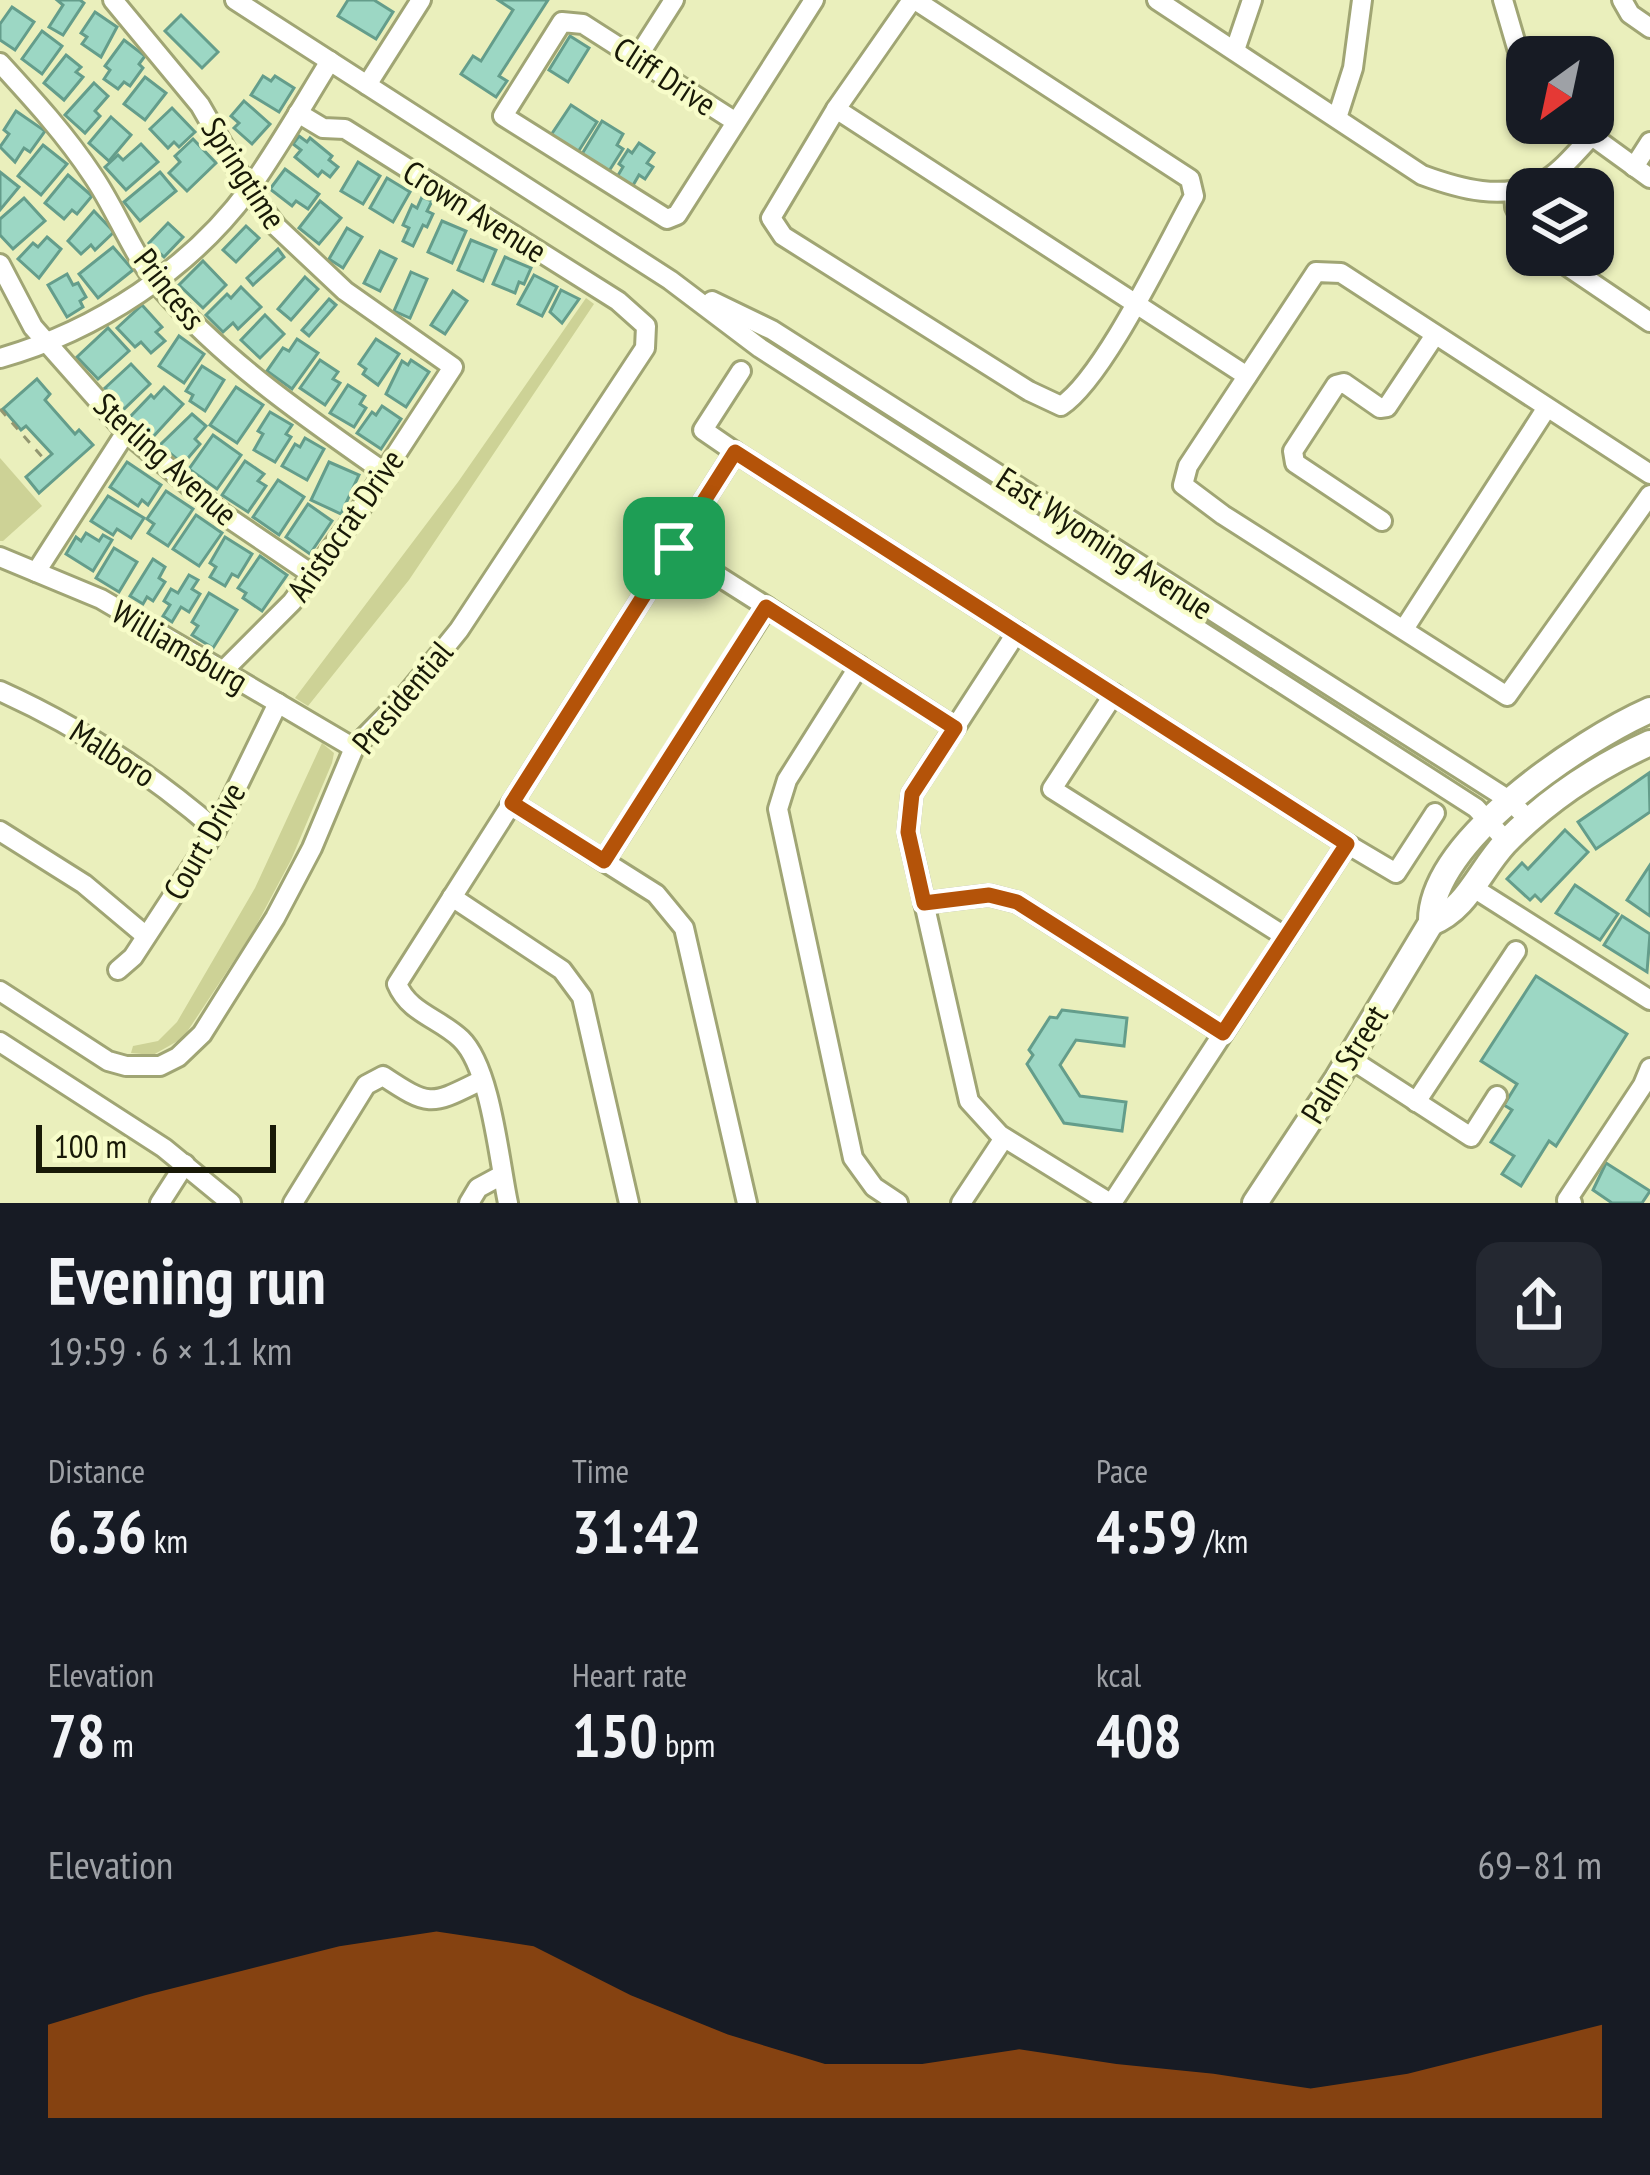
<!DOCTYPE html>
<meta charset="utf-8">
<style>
:root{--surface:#171b24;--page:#242831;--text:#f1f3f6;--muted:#9ea1a6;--accent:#b45309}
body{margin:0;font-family:"PT Sans Narrow",sans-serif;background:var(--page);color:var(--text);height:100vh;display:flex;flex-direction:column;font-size:45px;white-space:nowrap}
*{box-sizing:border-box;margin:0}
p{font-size:39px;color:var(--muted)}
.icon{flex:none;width:66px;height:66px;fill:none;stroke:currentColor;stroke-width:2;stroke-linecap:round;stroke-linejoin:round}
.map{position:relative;height:1203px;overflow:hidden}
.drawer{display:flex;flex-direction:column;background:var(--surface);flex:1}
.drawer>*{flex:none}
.needle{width:78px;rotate:213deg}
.buttons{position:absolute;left:1506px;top:36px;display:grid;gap:24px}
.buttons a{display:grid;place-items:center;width:108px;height:108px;border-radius:24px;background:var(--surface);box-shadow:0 3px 9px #0004;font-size:60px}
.scale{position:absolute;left:36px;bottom:30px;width:240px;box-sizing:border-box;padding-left:12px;border:6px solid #181907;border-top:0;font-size:33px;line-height:42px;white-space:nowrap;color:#181907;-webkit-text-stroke:9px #f7fcc9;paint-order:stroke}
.pin{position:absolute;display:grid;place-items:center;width:102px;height:102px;color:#fff;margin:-51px;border-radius:24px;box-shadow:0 6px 18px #0006}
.round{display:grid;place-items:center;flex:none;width:126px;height:126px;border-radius:24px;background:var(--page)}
.headline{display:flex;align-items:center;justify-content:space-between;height:204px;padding:0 48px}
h1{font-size:66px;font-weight:600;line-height:90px}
.figures{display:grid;grid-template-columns:repeat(3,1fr);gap:18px;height:204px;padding:12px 48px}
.figures div{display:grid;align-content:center}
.figures b{font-size:60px;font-weight:600}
.figures small{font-size:33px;font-weight:400}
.figures p{font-size:33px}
.chart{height:336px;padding:24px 48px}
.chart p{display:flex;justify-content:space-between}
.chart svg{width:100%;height:216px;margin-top:12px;fill:var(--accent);opacity:.7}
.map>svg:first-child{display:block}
.green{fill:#cdd296}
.building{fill:#9cd7c4;stroke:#649d8b;stroke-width:3}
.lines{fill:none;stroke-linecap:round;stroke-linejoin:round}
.minor-casing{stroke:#a0a574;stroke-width:24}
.major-casing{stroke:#a0a574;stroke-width:30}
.path{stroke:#939771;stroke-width:3;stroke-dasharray:9 9;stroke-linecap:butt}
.minor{stroke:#fff;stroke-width:18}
.major{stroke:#fff;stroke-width:24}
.route-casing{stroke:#fff;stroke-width:24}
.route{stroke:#b45309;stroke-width:15}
.labels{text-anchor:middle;stroke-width:9;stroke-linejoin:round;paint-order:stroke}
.street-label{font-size:33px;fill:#181907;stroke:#f7fcc9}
</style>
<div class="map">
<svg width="1650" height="1203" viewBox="0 0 1650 1203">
<rect width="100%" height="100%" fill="#eaefbc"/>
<!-- green -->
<g class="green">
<polygon points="586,298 594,304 409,580 308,706 295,698 458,482"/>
<polygon points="0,458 42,506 3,541 0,541"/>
<polygon points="322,743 334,753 332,763 291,860 251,935 183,1038 153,1055 131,1053 133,1046 158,1041 177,1022 255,888"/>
</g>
<!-- building -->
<g class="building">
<polygon points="80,0 84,3 63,35 49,27 63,5 57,0"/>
<polygon points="348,0 374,0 393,12 376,39 338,16"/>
<polygon points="498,0 548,0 499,76 507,81 496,97 461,74 473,56 481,61 513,10"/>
<polygon points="12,7 34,22 15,50 0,40 0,24"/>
<polygon points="95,12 117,27 101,57 82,44 87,37 81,33"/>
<polygon points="181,15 218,52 202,68 165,31"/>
<polygon points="42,31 62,46 42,74 22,59"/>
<polygon points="570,36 589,48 568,82 549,70"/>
<polygon points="124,40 145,56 139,64 143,68 130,86 124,82 118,89 104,79 110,70 105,66"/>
<polygon points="66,55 81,67 76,72 83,77 64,100 44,83"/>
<polygon points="263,76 271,81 275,76 294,88 279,112 251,95"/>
<polygon points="145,77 166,93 145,120 124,104"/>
<polygon points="94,83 108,96 95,111 100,116 85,133 65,115"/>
<polygon points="244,101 270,124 252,144 234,128 239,123 231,116"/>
<polygon points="571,105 597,122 578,152 551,135"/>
<polygon points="172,108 195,132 179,147 174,142 168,148 150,129"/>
<polygon points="16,111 45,131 30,152 24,148 15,162 0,147 9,134 4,130"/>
<polygon points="111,117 131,135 109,161 89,143"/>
<polygon points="602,121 623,134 617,145 623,149 609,171 582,154"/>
<polygon points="299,136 307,142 310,138 332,156 329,160 338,167 330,177 322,171 318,176 295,157 301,150 293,144"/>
<polygon points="193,139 216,163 187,191 169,173 180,162 175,156"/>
<polygon points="639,143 654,153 647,163 653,167 645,179 639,175 632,187 617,177 623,167 619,164 628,150 632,153"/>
<polygon points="141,144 158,162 126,190 105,167 118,155 123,160"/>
<polygon points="43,145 67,164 41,195 18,176"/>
<polygon points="358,162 380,176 363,204 341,191"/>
<polygon points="285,169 319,194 308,209 296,201 292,206 270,189"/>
<polygon points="0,172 19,187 0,210"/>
<polygon points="160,172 176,191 140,221 124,202"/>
<polygon points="68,175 92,196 77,214 72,210 64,219 45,203"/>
<polygon points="387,178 410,192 393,222 370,208"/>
<polygon points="422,197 432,201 427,211 433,214 427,227 423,225 413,246 403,241 409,228 403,225 412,205 417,208"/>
<polygon points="24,198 45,221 13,249 0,235 0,219"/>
<polygon points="320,201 341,218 319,244 299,228"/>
<polygon points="94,211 114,232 95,250 91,245 81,254 68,241"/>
<polygon points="442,221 466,231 452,263 428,252"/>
<polygon points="168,223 183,237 164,257 149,243"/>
<polygon points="246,226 259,238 236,262 223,250"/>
<polygon points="347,228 362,237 343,268 329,259"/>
<polygon points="47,237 61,249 39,278 18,259 33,243 38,247"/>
<polygon points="471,240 496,250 483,281 458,270"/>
<polygon points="113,247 133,270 98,298 79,274"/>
<polygon points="278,249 284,257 253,285 247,278"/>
<polygon points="380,251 396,259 380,291 364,283"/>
<polygon points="505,257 531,268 524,284 519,282 515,293 493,284"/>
<polygon points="203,261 226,285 203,308 179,285"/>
<polygon points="411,272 427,279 410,318 394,311"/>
<polygon points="67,274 73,285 78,283 86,297 80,301 83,307 67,317 48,285"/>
<polygon points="534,275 557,287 542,316 518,304"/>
<polygon points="305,277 318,289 291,320 278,309"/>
<polygon points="241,287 261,307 238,329 233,323 223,332 206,315 227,294 231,298"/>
<polygon points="561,290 579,299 562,323 550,312"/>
<polygon points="453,291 467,301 445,334 431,325"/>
<polygon points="329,299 336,305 309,336 302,330"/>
<polygon points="142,305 162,327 156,332 165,341 151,353 141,342 135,347 117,328"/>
<polygon points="265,315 284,334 260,358 241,340"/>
<polygon points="108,328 129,351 98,379 77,357"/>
<polygon points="179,336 204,354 184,383 159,366"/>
<polygon points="297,339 318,353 292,389 267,371 283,348 289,351"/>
<polygon points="376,339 399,354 378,385 363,374 366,369 359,364"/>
<polygon points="320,360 338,372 333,379 340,383 325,405 300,388"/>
<polygon points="411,360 429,372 406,407 386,394 402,361 408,365"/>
<polygon points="131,364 150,384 124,409 105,388"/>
<polygon points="202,366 224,380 205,411 190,401 193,395 186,391"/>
<polygon points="37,379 50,394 45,400 75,434 79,430 93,445 39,493 26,477 52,454 26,426 21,430 3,409"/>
<polygon points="348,385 365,396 360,404 366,408 354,427 330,413"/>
<polygon points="164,387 183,404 153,437 130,417 151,395 154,398"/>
<polygon points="236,387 263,405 237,443 210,425"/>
<polygon points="382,406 401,419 381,449 357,433 372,412 376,415"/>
<polygon points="270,412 292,425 286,434 291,437 275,462 254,450 263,434 258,431"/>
<polygon points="192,414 206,426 195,439 200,444 183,464 160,445"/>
<polygon points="213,435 241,455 217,489 189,469"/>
<polygon points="305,438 324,449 307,480 282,466 295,444 300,447"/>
<polygon points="245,461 264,474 258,481 266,486 248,512 222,495"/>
<polygon points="127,462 161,485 148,505 142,500 138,506 110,487"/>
<polygon points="329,462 359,475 341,514 311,500"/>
<polygon points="278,480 304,497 279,535 253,517"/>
<polygon points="166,491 193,509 168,546 148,533 154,524 147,519"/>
<polygon points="108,496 144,518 131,538 117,529 113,535 91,521"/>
<polygon points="308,504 332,521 310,554 286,537"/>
<polygon points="196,515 222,533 199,566 173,549"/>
<polygon points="86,533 99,541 103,535 112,540 93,571 66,554 76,537 81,541"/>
<polygon points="225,537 252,554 238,577 232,574 225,586 210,577 216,567 210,563"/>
<polygon points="114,548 137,562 119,592 96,578"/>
<polygon points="260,556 287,575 262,611 243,598 246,593 238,588"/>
<polygon points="153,559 165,567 159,578 165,582 153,601 147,597 143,604 130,596"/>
<polygon points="189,575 198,580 192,589 200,594 189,612 181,607 172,622 163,616 170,605 164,601 171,589 178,593"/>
<polygon points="209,593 237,610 213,648 192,635 198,626 192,622"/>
<polygon points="1649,773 1650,812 1596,849 1578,822"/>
<polygon points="1565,830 1588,852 1541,901 1535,895 1530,900 1507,879 1522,863 1528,869"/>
<polygon points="1650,865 1650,916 1627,900"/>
<polygon points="1575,885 1618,914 1600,940 1556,913"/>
<polygon points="1622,916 1650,934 1647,972 1604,945"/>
<polygon points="1536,976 1627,1034 1556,1146 1549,1141 1521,1186 1502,1174 1514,1156 1491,1142 1512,1110 1504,1105 1517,1084 1481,1061"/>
<polygon points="1062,1010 1127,1018 1124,1046 1076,1040 1060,1065 1080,1096 1126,1102 1122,1131 1064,1123 1027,1064 1033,1055 1029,1050 1050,1017 1057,1018"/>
<polygon points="1606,1163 1650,1191 1642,1203 1612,1203 1593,1190"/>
</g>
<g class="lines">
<!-- minor casing -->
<g class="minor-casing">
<g id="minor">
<polyline points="113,0 200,105 249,190 277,227 345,291 453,367 359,511 292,602 223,671"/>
<polyline points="235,0 670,280 760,348 1476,808 1507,842"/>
<path d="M912,0L836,109L771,218L783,236L1029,391L1061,406C1104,378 1166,246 1194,196L1190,179L915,0"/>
<path d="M1157,0L1422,175C1460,189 1503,201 1542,182C1560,173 1577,151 1591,137"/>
<polyline points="1503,0 1527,82"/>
<polyline points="1622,0 1630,14 1650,28"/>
<polyline points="1235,50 1252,0"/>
<polyline points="637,58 674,0"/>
<path d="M0,63C33,99 66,135 93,176C117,211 132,254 159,286C224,361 304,416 384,472"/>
<polyline points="367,85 421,0"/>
<polyline points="836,109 1247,376"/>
<polyline points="1337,118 1353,68 1362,0"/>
<polyline points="736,122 583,24 562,22 503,116 667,219 677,215 814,0"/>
<polyline points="1574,123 1650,178"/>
<polyline points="1634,167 1650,142"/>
<polyline points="1514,191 1515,207 1527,233"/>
<polyline points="1551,255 1650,322"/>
<polyline points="0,264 33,327 126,432 223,514 313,575"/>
<polyline points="712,301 772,330 1509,800 1530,821"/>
<path d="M0,358C96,331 191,269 250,188C279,147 304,103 330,61"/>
<polyline points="735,452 703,430 741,371"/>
<polyline points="1650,474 1341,273 1316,272 1188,466 1183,485 1223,515 1507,696 1650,495"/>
<polyline points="1382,521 1295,463 1293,451 1336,385 1344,383 1380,408 1387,407 1435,335"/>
<polyline points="674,548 767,607"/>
<polyline points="0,557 101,599 354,748"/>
<polyline points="36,572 126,432"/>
<polyline points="1404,629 1546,409"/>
<polyline points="1017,632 912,794 908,832 969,1101 1000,1135 1110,1203"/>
<polyline points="859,666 787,780 778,809 853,1158 874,1187 898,1203"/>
<path d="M0,691C80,727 150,773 216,830"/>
<polyline points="1114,694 1052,789 1286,937"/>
<polyline points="512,803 656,894 684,928 747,1203"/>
<polyline points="0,831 84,884 146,936"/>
<polyline points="1347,844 1396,873 1435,813"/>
<polyline points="604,861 767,607 955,728"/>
<polyline points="1472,887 1650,1000"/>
<polyline points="452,897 562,970 582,997 629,1203"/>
<polyline points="924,903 989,895 1017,902 1223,1033"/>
<polyline points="118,970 133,957 216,830 278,703"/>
<polyline points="0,991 108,1061 126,1066 160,1066 178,1057 202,1034 275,918 312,848 354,748 407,694 459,630 645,348 646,326 618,301 345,129 323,128 298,113"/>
<polyline points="0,1042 164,1148 231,1203"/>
<polyline points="1349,1058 1471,1137 1497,1096"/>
<polyline points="1416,1102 1516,951"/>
<polyline points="160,1203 185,1164"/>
<path d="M293,1203L366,1085L383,1076C431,1108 431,1105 482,1080"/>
<polyline points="469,1203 478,1188 502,1175"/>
<path d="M508,1203C499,1161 491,1068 461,1039C439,1018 409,1013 397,984L735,452L1347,844L1112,1203"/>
<polyline points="961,1203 1004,1138"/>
<polyline points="1572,1203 1567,1200 1643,1085 1650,1068"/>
</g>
</g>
<!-- major casing -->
<g class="major-casing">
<g id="major">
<path d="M1431,923C1467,909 1479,871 1505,843C1546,801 1597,767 1650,743"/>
<path d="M1255,1203L1337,1079L1431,923C1428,842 1582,740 1650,710"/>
</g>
</g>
<!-- path -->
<polyline class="path" points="0,409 44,459"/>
<!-- minor -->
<use href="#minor" class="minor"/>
<!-- major -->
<use href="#major" class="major"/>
</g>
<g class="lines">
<!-- route casing -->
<g class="route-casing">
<polygon id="route" points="735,452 1347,844 1223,1033 1017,902 989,895 924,903 908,832 912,794 955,728 766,607 604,861 512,803"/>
</g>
<!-- route -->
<use href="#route" class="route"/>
</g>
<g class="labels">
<!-- street labels -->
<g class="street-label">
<text transform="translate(665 76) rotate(33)" y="12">Cliff Drive</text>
<text transform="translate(244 173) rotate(57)" y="12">Springtime</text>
<text transform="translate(475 211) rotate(32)" y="12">Crown Avenue</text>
<text transform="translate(170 289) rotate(52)" y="12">Princess</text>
<text transform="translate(166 459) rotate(42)" y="12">Sterling Avenue</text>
<text transform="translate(345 525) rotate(-55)" y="12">Aristocrat Drive</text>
<text transform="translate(1105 543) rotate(33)" y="12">East Wyoming Avenue</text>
<text transform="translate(180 646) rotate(30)" y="12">Williamsburg</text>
<text transform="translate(402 697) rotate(-50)" y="12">Presidential</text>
<text transform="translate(113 753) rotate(33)" y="12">Malboro</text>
<text transform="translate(204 841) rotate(-60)" y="12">Court Drive</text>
<text transform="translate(1344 1064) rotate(-58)" y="12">Palm Street</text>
</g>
</g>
</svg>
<div class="buttons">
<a><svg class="needle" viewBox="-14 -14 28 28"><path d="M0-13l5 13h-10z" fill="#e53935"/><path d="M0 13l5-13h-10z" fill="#9ea1a6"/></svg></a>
<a><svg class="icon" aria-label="layers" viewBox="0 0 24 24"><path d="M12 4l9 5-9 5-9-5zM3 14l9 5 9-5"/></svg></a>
</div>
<div class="scale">100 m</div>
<div class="pin" style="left:674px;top:548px;background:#1e9e55"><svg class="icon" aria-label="arrive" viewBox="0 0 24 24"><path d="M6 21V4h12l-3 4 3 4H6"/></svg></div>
</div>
<section class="drawer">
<div class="headline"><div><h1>Evening run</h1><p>19:59 · 6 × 1.1 km</p></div><a class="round"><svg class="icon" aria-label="share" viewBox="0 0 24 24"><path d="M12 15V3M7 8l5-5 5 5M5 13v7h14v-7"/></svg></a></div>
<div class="figures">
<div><p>Distance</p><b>6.36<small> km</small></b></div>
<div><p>Time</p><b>31:42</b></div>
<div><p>Pace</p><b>4:59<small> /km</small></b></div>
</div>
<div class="figures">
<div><p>Elevation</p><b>78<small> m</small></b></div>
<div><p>Heart rate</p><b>150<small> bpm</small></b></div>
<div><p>kcal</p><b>408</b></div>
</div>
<div class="chart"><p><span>Elevation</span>69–81 m</p>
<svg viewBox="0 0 160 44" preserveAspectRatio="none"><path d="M0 44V25L10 19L20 14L30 9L40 6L50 9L60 19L70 27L80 33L90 33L100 30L110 33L120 35L130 38L140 35L150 30L160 25V44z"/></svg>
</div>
</section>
